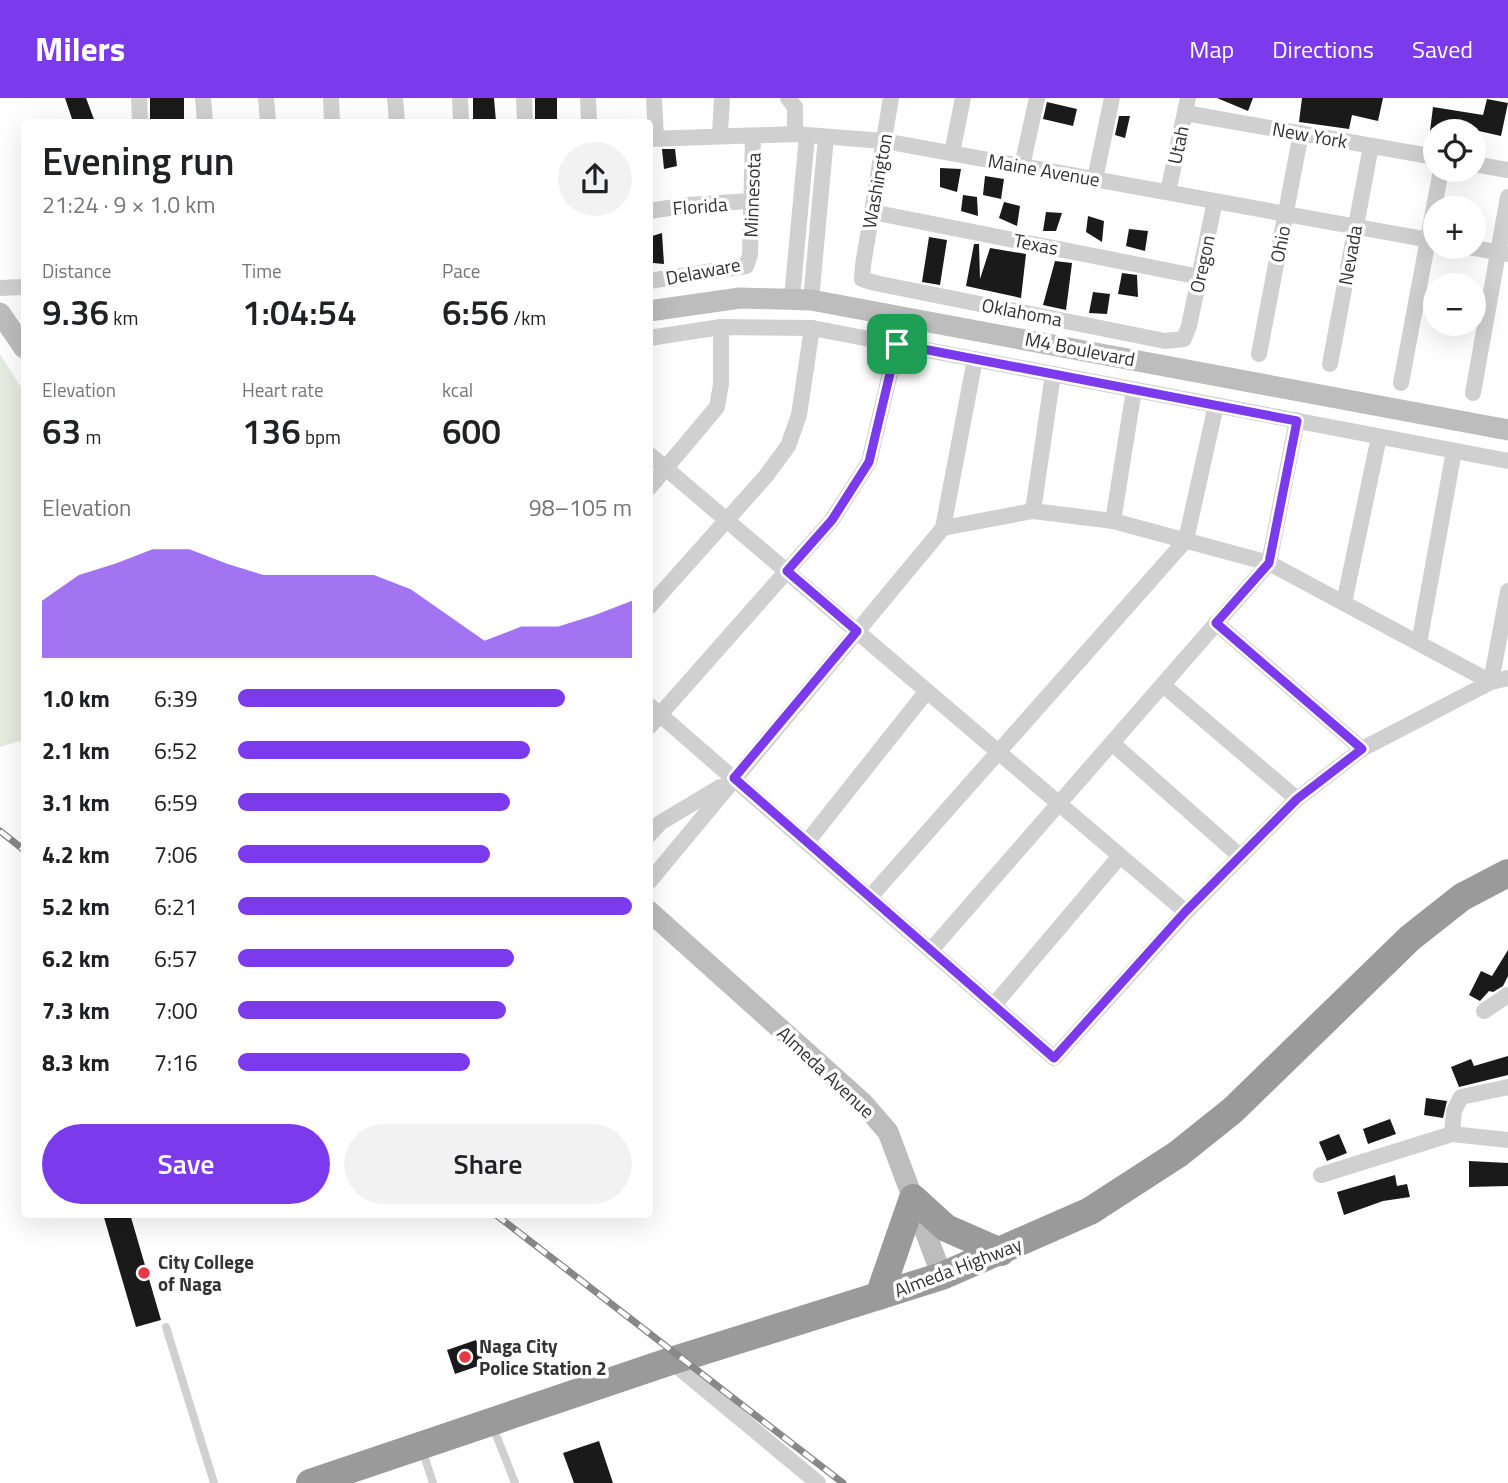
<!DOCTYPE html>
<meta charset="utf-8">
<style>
:root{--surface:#fff;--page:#f2f2f2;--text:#202124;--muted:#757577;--accent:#7c3aed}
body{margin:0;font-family:"Titillium Web",sans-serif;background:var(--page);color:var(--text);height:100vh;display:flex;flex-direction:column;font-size:26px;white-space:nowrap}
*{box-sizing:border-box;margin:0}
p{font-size:23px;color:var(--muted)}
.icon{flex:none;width:38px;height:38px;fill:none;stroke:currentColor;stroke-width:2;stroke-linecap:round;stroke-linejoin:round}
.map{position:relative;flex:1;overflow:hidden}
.details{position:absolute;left:21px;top:21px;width:632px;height:1099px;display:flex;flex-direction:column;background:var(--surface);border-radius:7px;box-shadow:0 7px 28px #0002}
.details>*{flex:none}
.fabs{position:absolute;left:1423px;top:21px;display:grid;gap:14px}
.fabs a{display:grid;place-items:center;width:63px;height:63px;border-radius:50%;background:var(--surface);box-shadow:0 7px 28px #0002;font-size:35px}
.pin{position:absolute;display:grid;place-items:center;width:60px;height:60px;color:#fff;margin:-30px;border-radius:14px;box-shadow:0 4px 10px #0006}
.round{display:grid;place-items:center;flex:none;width:74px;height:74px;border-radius:37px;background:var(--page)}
.overview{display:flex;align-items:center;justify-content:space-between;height:119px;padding:0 21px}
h1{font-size:38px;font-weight:600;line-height:52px}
.stats{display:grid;grid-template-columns:repeat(3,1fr);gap:10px;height:119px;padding:7px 21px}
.stats div{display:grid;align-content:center}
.stats b{font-size:35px;font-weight:600}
.stats small{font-size:19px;font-weight:400}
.stats p{font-size:19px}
.chart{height:196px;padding:14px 21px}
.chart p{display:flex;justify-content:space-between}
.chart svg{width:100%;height:126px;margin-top:7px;fill:var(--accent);opacity:.7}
.cta{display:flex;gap:14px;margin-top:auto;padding:14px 21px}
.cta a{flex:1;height:80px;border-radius:42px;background:var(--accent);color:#fff;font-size:28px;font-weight:600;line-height:80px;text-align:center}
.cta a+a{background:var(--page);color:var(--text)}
ul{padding:0 21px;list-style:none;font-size:23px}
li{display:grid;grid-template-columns:112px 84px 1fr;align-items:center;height:52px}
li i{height:18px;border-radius:9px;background:var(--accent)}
header{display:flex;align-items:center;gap:42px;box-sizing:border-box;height:98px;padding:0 35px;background:var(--accent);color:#fff}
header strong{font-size:33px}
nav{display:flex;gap:38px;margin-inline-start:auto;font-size:24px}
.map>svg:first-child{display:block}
.green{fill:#e6ecdf}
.building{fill:#1a1a1a}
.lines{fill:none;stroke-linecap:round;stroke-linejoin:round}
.lane{stroke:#d0d0d0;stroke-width:8}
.street{stroke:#d0d0d0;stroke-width:16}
.secondary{stroke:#bdbdbd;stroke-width:21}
.highway{stroke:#9a9a9a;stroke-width:28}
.rail-casing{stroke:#888;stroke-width:7}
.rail{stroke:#fff;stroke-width:4.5;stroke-dasharray:13;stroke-linecap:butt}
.route-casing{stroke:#fff;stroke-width:14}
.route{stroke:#7c3aed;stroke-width:9}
.poi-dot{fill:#e63946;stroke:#fff;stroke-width:2.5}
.labels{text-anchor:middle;stroke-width:7;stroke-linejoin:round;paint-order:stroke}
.street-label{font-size:19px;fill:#333;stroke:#fff}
.poi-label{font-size:19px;font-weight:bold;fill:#333;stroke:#fff;text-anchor:start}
</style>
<header>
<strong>Milers</strong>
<nav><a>Map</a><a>Directions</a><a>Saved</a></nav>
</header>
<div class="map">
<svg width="1508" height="1385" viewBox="0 0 1508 1385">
<rect width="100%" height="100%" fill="#fff"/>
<!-- green -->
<polygon class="green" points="0,256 24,294 24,642 0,649"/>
<!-- building -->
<g class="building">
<polygon points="65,0 86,0 95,24 73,24"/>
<rect x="150" y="0" width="34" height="24"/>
<polygon points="473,0 494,0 496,24 473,24"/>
<rect x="535" y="0" width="22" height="24"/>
<polygon points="1217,0 1253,0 1248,13"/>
<polygon points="1302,0 1383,0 1378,23 1352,17 1349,31 1299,24"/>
<polygon points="1487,1 1508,5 1501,38 1470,31 1430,33 1433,9 1483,17"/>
<polygon points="1047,4 1077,11 1073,28 1043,21"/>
<polygon points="1119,18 1130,18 1125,40 1115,37"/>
<polygon points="662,51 675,51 677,68 664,71"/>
<polygon points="940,70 961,71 957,94 940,89"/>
<polygon points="985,78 1004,81 1001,101 983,97"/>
<polygon points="963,97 977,99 978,118 961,113"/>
<polygon points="1004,104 1020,108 1017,128 999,120"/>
<polygon points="1046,114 1062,115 1056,133 1043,133"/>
<polygon points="1088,118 1104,123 1102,144 1086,134"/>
<polygon points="1129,131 1148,133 1145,153 1126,148"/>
<polygon points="662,135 664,166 653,165 649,139"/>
<polygon points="929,139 947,142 940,187 922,184"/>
<polygon points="974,146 979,146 980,181 990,150 1026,156 1021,200 966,188"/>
<polygon points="1055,163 1072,165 1066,212 1043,207"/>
<polygon points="1122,175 1137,177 1138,199 1118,196"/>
<polygon points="1093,194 1110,196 1107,216 1089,215"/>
<polygon points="1508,852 1508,878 1503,888 1493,894 1489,893 1480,903 1469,897 1481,873 1492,878"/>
<polygon points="1508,958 1508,977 1459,989 1451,969 1471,961 1474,968"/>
<polygon points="1426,1000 1447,1003 1443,1020 1424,1017"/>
<polygon points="1390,1021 1396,1036 1368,1046 1363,1031"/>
<polygon points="1339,1036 1347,1055 1327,1063 1319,1044"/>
<polygon points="1469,1063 1508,1065 1508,1088 1469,1089"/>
<polygon points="1395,1077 1397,1088 1407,1086 1410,1099 1383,1103 1344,1117 1337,1094"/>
<polygon points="103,1116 130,1116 161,1222 136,1229"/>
<polygon points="476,1242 484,1266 455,1276 447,1252"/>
<polygon points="599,1343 613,1385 574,1385 563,1355"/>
</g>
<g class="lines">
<!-- lane -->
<g class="lane">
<polyline points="166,1229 214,1385"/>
<polyline points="493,1329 515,1385"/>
<polyline points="422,1351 433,1385"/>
</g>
<!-- street -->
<g class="street">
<polyline points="139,0 140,24"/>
<polyline points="203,0 205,24"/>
<polyline points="266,0 268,24"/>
<polyline points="331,0 332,24"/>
<polyline points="395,0 397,24"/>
<polyline points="460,0 461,24"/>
<polyline points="524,0 525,24"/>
<polyline points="588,0 589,24"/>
<polyline points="654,0 656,40"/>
<polyline points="788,0 795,9 795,36"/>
<polyline points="891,0 863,167 862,181 875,185 1165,243 1184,241 1189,228 1215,103"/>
<polyline points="1185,15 1435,59"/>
<polyline points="720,36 722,0"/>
<polyline points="649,41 795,36 884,43 1435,143"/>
<polyline points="952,55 963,0"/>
<polyline points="1474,66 1508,72"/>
<polyline points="1022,68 1037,0"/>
<polyline points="1095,81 1112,0"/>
<polyline points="1168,94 1188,0"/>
<polyline points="649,113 689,107 750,103"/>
<polyline points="872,114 1200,179"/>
<polyline points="1468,149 1507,156"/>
<polyline points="649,183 746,168 750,157 753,38"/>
<polyline points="0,190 24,189"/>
<polyline points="792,200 807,38"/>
<polyline points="811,202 826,39"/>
<polyline points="649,240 721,229 812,230 1508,363"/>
<polyline points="1259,256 1301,35"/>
<polyline points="1330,266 1371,48"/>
<polyline points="1401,285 1441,72"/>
<polyline points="1473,295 1508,99"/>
<polyline points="649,356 1186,814"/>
<polyline points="649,390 717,309 721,286 721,229"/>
<polyline points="1033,413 1053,276"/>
<polyline points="1113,423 1134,292"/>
<polyline points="943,430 1033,413 1113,423 1269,465 1491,584 1508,493"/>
<polyline points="1344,505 1379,339"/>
<polyline points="649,509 766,378 788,348 799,317 812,230"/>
<polyline points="1216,525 1362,651"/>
<polyline points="1419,545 1454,353"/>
<polyline points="1163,587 1297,701"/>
<polyline points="649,607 1054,960 1186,814 1297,701 1362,651 1491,584 1508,580"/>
<polyline points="649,629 832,422 869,364 897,246"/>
<polyline points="1112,645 1241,759"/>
<polyline points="649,737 660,725 720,689"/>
<polyline points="807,744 927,593"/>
<polyline points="649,784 943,430 975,261"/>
<polyline points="870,799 1186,442 1216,307"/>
<polyline points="931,852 1269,465 1297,322"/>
<polyline points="994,907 1120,758"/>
<polyline points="1484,913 1508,897"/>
<polyline points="1452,1036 1454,1013 1461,999 1508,989"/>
<polyline points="1321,1077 1452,1036 1508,1042"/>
<polyline points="671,1263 818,1385"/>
</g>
<!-- secondary -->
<g class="secondary">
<polyline points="649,213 740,200 811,202 1508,332"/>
<polyline points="0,215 24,250"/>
<polyline points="649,813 862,1004 888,1034 942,1178"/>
</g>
<!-- highway -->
<g class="highway">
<polyline points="879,1198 913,1100 946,1130 1001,1154"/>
<polyline points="310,1385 671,1263 942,1178 1090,1113 1178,1056 1233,1012 1410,840 1462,799 1508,775"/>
</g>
<!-- rail casing -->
<g class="rail-casing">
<g id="rail">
<polyline points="0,733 24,752"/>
<polyline points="495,1116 843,1385"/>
</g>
</g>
<!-- rail -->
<use href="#rail" class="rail"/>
</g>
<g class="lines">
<!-- route casing -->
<g class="route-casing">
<polygon id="route" points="897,246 1297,323 1269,465 1216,525 1362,651 1297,701 1185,814 1054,960 734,680 857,533 787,473 832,422 869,364"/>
</g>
<!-- route -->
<use href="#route" class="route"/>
</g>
<!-- markers -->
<g class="poi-dot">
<circle cx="144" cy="1175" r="7"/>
<circle cx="465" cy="1259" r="7"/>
</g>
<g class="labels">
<!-- street labels -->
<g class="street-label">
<text transform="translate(1310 37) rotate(10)" y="7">New York</text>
<text transform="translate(1178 47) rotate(-78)" y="7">Utah</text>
<text transform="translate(1044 72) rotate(10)" y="7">Maine Avenue</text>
<text transform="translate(877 83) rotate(-80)" y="7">Washington</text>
<text transform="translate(752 97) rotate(-88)" y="7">Minnesota</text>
<text transform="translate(700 108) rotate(-5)" y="7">Florida</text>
<text transform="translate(1036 146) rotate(11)" y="7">Texas</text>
<text transform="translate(1280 146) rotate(-79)" y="7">Ohio</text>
<text transform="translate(1350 157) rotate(-80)" y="7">Nevada</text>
<text transform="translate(1202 166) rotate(-78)" y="7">Oregon</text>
<text transform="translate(703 173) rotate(-11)" y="7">Delaware</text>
<text transform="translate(1022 214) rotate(11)" y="7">Oklahoma</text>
<text transform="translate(1080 251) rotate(11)" y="7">M4 Boulevard</text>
<text transform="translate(826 974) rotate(43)" y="7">Almeda Avenue</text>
<text transform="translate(958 1169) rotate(-21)" y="7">Almeda Highway</text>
</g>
<!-- poi labels -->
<g class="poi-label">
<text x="158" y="1171">City College<tspan x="158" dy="22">of Naga</tspan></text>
<text x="479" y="1255">Naga City<tspan x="479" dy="22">Police Station 2</tspan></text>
</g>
</g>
</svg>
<div class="fabs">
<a><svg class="icon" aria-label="locate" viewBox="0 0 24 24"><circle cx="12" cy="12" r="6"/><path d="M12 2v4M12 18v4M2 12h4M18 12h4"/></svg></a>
<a>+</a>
<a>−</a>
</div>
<div class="pin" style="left:897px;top:246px;background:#1e9e55"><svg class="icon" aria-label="arrive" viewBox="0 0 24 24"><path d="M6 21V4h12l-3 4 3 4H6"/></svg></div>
<section class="details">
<div class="overview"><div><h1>Evening run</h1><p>21:24 · 9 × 1.0 km</p></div><a class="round"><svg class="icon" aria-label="share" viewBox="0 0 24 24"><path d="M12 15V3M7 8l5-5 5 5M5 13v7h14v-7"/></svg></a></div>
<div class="stats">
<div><p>Distance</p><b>9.36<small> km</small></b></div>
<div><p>Time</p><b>1:04:54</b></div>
<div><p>Pace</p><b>6:56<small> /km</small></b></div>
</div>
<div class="stats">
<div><p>Elevation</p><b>63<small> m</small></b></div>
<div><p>Heart rate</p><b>136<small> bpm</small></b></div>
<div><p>kcal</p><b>600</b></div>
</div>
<div class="chart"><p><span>Elevation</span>98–105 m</p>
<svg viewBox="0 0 160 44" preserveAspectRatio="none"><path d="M0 44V24L10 15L20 11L30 6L40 6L50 11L60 15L70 15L80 15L90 15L100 20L110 29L120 38L130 33L140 33L150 29L160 24V44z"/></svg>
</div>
<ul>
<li><b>1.0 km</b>6:39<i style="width:83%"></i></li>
<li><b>2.1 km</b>6:52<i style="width:74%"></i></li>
<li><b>3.1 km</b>6:59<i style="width:69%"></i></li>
<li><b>4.2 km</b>7:06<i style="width:64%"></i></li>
<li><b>5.2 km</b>6:21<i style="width:100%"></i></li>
<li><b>6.2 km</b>6:57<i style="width:70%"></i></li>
<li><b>7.3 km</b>7:00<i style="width:68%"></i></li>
<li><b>8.3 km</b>7:16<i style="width:59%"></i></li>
</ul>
<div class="cta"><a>Save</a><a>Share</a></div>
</section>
</div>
